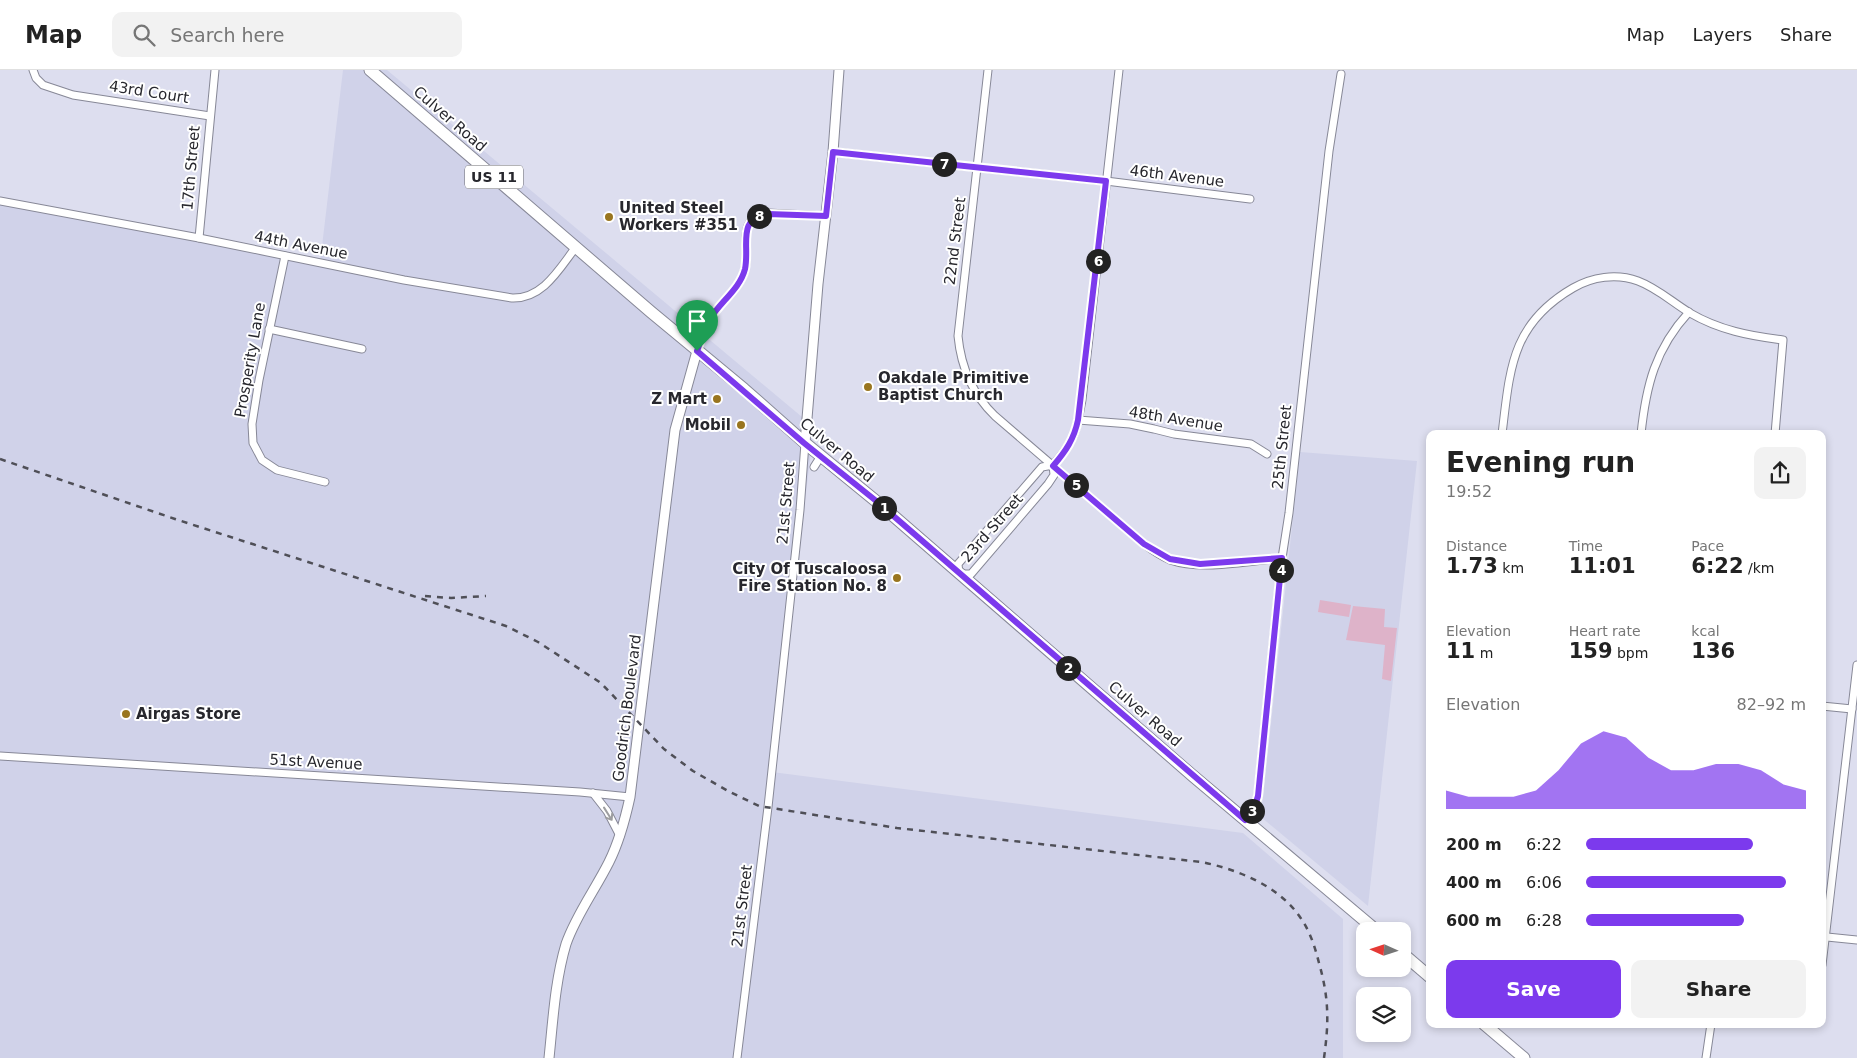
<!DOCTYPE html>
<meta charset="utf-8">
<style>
:root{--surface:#fff;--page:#f2f2f2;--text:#222;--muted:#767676;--line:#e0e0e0;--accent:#7c3aed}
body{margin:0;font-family:"DejaVu Sans",sans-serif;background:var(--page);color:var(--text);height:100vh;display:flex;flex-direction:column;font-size:19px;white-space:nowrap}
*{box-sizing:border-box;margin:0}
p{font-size:16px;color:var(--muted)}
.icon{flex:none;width:28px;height:28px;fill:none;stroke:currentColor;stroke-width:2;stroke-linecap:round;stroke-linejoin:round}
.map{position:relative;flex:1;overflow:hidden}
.side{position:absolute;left:1426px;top:360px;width:400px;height:598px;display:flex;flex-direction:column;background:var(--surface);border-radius:10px;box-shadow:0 2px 8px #0003}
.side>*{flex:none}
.needle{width:32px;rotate:273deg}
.controls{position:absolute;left:1356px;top:852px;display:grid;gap:10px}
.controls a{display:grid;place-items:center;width:55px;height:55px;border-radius:10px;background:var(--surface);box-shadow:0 2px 8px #0003;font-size:25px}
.pin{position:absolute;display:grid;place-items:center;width:42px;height:42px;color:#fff;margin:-51px -21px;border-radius:50% 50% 50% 0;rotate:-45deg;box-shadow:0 0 5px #0007}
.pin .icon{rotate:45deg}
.km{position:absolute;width:25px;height:25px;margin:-12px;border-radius:50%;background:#222;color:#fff;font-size:14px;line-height:25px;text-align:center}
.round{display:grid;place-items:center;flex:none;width:52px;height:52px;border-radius:10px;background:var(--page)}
.head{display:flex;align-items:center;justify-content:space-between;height:85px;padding:0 20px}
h1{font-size:28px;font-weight:700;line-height:38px}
.figures{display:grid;grid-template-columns:repeat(3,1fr);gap:8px;height:85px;padding:5px 20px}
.figures div{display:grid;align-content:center}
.figures b{font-size:21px;font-weight:700}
.figures small{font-size:14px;font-weight:400}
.figures p{font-size:14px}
.chart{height:140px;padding:10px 20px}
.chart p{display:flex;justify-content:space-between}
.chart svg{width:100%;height:90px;margin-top:5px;fill:var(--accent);opacity:.7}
.cta{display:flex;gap:10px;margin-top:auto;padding:10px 20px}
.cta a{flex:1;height:58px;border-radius:10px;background:var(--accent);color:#fff;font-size:20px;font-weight:700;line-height:58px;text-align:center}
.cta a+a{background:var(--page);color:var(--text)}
ul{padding:0 20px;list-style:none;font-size:16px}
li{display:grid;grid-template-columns:80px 60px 1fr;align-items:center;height:38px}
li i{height:12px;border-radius:6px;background:var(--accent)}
header{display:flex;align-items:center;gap:30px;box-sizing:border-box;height:70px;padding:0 25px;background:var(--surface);border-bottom:1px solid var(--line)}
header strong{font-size:24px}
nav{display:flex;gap:28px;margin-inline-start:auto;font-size:18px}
.search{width:350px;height:45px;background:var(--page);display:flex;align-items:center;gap:12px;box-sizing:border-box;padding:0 18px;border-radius:10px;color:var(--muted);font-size:19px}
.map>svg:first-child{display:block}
.built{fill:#d0d2e9}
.green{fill:#deb3c9}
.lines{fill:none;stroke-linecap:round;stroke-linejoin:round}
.minor-casing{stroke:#878897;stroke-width:9}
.tertiary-casing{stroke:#878897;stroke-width:11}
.primary-casing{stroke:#878897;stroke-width:13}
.minor{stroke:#fff;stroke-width:7}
.tertiary{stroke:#fff;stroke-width:9}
.primary{stroke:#fff;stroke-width:11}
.rail{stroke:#4f4f57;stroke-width:2.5;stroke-dasharray:6 6;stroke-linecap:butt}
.oneway{stroke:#9e9ea0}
.route-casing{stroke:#fff;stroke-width:10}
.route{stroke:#7c3aed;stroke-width:6}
.poi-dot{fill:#99751f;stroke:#fff;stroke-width:2}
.labels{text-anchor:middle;stroke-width:4;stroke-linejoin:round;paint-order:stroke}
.shield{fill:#fff;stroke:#68686c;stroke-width:1}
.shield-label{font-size:14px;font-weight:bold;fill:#27272d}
.street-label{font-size:15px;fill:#27272d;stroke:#fff}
.poi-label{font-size:15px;font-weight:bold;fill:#27272d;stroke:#fff;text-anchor:start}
</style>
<header>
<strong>Map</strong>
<div class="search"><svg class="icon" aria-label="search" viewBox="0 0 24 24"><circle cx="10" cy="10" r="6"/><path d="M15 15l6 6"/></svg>Search here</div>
<nav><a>Map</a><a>Layers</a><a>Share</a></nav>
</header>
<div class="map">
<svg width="1857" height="988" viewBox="0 0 1857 988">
<rect width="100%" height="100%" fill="#dddeef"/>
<!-- built -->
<g class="built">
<polygon points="343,0 387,0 814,357 772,702 1243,763 1343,849 1343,988 0,988 0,134 320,193"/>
<polygon points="1300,382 1417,391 1368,836 1261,747"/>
</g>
<!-- green -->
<g class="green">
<polygon points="1320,530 1351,535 1349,547 1318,542"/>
<polygon points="1353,536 1385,539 1384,557 1397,558 1391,611 1382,609 1385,575 1346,570"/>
</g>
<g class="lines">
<!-- minor casing -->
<g class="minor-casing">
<g id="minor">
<polyline points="33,0 36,8 43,15 73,25 210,46"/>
<path d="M988,0L958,266C961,297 972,324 995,346L1144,474C1152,480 1161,486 1170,490C1202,501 1249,491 1282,488"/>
<polyline points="833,82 1106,111 1250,129"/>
<path d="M0,131L199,168L404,210L512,228C543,229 559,199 576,177"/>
<polyline points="199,168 215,0"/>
<polyline points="285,186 259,310 252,354 253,373 262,390 277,400 325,412"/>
<polyline points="269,259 362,279"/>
<path d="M697,281C701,270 704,259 710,249C720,232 740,219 745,199C750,176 735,148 768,143L826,146"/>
<polyline points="1078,350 1130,354 1154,359 1174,364 1251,374 1267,384"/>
<path d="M1502,364C1510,299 1511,254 1573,218C1592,207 1616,203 1638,211C1657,218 1672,232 1690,243C1719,260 1750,266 1783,270L1775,364"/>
<path d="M1641,364C1646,316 1655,279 1689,242"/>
<path d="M1053,395L1054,405L1048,414L971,504H959L958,494L1042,397L1053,395C1075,370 1076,363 1082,330L1119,0"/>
<polyline points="814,397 821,386"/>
<polyline points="1822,636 1852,639"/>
<polyline points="0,686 580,722 630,727"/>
<polyline points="593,723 607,741 620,766"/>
<polyline points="1245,750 1254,739 1258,726 1282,488 1289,443 1329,81 1341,4"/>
<polyline points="1827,867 1857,870"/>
<polyline points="1822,895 1857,595"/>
<polyline points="737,988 768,737 800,440 805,373"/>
<polyline points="1706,988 1711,954"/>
</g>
</g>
<!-- tertiary casing -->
<g class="tertiary-casing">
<g id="tertiary">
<polyline points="805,373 818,214 833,82 839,0"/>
<path d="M549,988C553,950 555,911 566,874C576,845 595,820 609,792C619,772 625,750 630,727L675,360L697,281"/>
</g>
</g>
<!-- primary casing -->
<g class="primary-casing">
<g id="primary">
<polyline points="370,0 651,242 744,319 805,373 882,436 1193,706 1377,861"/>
<polyline points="1402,883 1430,907"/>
<polyline points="1484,954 1524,988"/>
</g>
</g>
<!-- minor -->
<use href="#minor" class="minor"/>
<!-- tertiary -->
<use href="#tertiary" class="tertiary"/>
<!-- primary -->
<use href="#primary" class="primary"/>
<!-- rail -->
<g class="rail">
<path d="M0,389L175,449L506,556L538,572L601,613L664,679L693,701L728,721L759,736L897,758L1201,792C1237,799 1279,816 1300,847C1310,861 1315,877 1319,893C1329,928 1329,952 1324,988"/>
<polyline points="425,526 451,528 486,526"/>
</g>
</g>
<!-- one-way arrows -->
<defs><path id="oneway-shaft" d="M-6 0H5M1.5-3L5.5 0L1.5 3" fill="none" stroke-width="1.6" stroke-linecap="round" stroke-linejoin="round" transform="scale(1.25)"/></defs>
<use class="oneway" href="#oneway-shaft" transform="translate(608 744) rotate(58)"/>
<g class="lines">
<!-- route casing -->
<g class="route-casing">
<path id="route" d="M833,82L1106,111L1078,350C1074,369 1066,381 1053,396L1144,474L1170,489L1200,494L1282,488L1258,726L1254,739L1245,750L875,430L804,373L697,281C701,270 704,259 710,249C720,232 740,219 745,199C750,176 736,148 768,144L826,146Z"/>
</g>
<!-- route -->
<use href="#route" class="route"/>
</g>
<!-- markers -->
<g class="poi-dot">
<circle cx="609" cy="147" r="5"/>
<circle cx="868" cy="317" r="5"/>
<circle cx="717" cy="329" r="5"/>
<circle cx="741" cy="355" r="5"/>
<circle cx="897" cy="508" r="5"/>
<circle cx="126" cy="644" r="5"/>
</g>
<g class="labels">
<!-- shield labels -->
<rect class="shield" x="465" y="95.5" width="58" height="23" rx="4"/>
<g class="shield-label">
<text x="494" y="112">US 11</text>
</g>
<!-- street labels -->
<g class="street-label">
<text transform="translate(149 22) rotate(9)" y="5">43rd Court</text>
<text transform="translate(450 49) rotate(41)" y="5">Culver Road</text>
<text transform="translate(191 98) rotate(-85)" y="5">17th Street</text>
<text transform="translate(1177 106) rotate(7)" y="5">46th Avenue</text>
<text transform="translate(955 171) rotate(-83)" y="5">22nd Street</text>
<text transform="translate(301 175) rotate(11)" y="5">44th Avenue</text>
<text transform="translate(250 290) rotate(-80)" y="5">Prosperity Lane</text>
<text transform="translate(1176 349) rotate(9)" y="5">48th Avenue</text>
<text transform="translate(1282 377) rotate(-84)" y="5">25th Street</text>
<text transform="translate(837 380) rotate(40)" y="5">Culver Road</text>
<text transform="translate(786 433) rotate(-85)" y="5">21st Street</text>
<text transform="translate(992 458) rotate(-49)" y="5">23rd Street</text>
<text transform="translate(627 638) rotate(-83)" y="5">Goodrich Boulevard</text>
<text transform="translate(1145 644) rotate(41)" y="5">Culver Road</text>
<text transform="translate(316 692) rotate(3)" y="5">51st Avenue</text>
<text transform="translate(742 836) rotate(-83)" y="5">21st Street</text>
</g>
<!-- poi labels -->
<g class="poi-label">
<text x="619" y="143">United Steel<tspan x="619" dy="17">Workers #351</tspan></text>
<text x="878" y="313">Oakdale Primitive<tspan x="878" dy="17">Baptist Church</tspan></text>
<text x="707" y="334" text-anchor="end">Z Mart</text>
<text x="731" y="360" text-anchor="end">Mobil</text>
<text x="887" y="504" text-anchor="end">City Of Tuscaloosa<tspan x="887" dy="17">Fire Station No. 8</tspan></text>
<text x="136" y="649">Airgas Store</text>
</g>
</g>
</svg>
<div class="controls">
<a><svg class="needle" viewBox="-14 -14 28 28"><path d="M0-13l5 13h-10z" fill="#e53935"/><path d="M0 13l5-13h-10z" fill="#767676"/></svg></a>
<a><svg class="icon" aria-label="layers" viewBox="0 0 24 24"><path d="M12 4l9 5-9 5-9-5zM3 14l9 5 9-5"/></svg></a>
</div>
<div class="pin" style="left:697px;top:281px;background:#1e9e55"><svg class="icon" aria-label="arrive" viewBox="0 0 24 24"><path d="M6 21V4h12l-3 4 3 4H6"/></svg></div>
<b class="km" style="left:884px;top:438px">1</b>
<b class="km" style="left:1068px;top:598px">2</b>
<b class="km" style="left:1252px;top:741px">3</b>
<b class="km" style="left:1281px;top:500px">4</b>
<b class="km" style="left:1076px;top:415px">5</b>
<b class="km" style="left:1098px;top:191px">6</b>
<b class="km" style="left:944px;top:94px">7</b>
<b class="km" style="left:759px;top:146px">8</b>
<section class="side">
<div class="head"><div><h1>Evening run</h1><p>19:52</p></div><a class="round"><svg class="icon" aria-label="share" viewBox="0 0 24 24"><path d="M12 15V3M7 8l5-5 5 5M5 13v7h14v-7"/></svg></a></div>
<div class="figures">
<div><p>Distance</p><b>1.73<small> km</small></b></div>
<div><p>Time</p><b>11:01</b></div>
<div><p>Pace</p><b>6:22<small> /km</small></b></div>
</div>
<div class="figures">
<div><p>Elevation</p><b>11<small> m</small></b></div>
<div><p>Heart rate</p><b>159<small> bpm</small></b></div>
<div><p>kcal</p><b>136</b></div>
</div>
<div class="chart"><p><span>Elevation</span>82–92 m</p>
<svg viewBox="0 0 160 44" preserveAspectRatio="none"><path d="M0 44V35L10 38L20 38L30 38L40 35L50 25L60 12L70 6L80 9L90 19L100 25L110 25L120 22L130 22L140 25L150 32L160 35V44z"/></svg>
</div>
<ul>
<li><b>200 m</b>6:22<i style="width:76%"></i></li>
<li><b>400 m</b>6:06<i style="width:91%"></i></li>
<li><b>600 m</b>6:28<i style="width:72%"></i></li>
</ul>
<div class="cta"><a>Save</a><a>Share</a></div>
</section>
</div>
